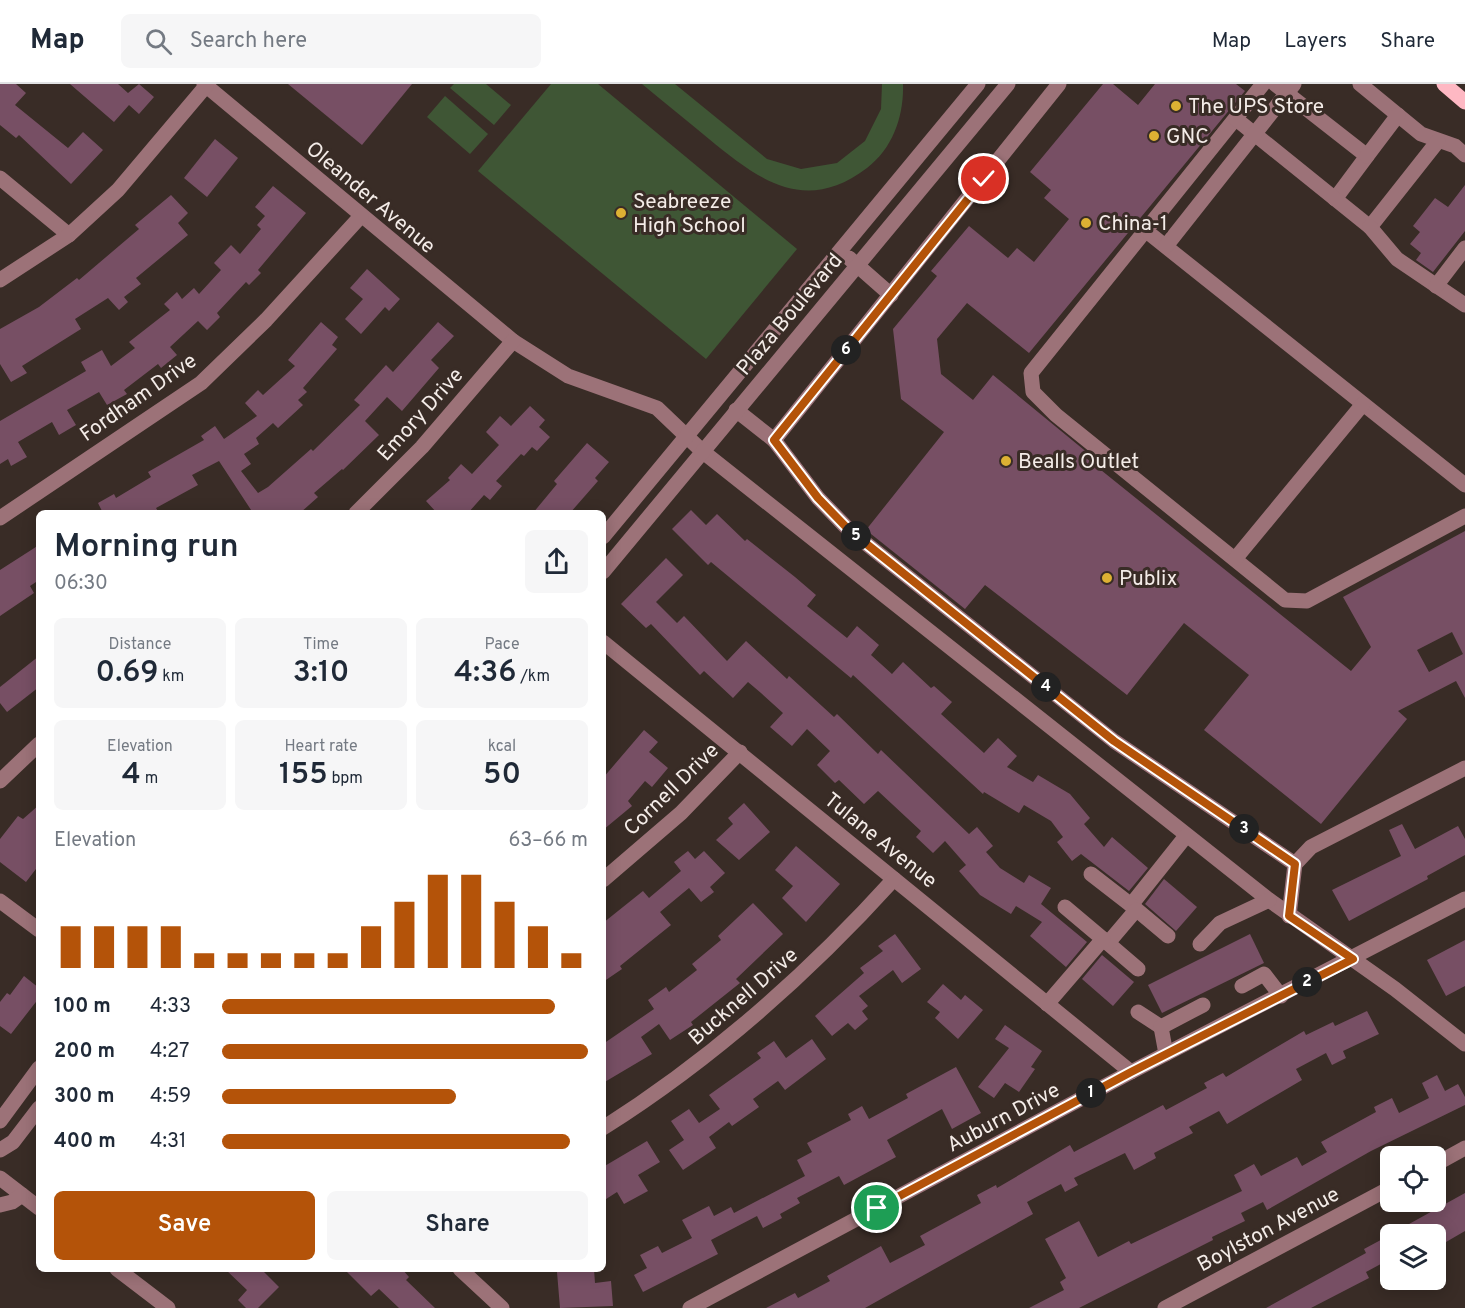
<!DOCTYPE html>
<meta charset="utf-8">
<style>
:root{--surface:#fff;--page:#f6f6f7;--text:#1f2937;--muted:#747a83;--line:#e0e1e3;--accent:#b45309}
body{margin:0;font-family:Overpass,sans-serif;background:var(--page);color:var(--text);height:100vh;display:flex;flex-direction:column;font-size:22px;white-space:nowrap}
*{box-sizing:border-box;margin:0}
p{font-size:20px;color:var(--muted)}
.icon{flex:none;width:33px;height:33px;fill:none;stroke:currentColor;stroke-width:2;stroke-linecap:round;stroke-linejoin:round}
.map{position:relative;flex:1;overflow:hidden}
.side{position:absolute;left:36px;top:426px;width:570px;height:762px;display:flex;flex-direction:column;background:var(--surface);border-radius:9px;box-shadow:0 3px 15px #0003}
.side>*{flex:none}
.controls{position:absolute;left:1380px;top:1062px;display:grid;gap:12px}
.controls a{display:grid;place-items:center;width:66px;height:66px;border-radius:9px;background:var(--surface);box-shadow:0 3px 15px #0003;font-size:30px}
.pin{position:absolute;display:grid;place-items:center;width:51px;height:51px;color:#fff;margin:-26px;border:3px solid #fff;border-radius:50%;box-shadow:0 2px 6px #0007}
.km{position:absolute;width:30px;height:30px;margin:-15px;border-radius:50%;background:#222;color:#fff;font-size:16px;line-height:30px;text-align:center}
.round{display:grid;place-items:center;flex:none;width:63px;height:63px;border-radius:9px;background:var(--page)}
.summary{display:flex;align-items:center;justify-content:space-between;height:102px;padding:0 18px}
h1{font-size:33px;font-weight:600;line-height:45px}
.stats{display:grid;grid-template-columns:repeat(3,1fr);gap:9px;height:102px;padding:6px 18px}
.stats div{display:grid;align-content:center;border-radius:9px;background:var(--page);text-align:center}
.stats b{font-size:30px;font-weight:600}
.stats small{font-size:16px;font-weight:400}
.stats p{font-size:16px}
.chart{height:168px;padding:12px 18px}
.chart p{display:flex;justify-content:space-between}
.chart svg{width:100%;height:108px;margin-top:6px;stroke:var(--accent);stroke-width:6}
.button{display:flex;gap:12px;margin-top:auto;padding:12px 18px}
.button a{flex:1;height:69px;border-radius:9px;background:var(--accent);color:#fff;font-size:24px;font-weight:600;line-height:69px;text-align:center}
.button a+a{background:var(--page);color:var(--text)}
ul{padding:0 18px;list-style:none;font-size:20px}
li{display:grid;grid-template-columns:96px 72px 1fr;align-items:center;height:45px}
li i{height:15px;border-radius:8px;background:var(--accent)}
header{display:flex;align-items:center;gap:36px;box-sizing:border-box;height:84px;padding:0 30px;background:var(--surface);border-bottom:2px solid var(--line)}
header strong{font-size:28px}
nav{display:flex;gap:33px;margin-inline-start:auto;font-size:21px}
.search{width:420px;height:54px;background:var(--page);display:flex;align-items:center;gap:15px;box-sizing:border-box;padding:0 21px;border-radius:9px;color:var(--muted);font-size:22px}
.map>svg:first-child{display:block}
.pitch{fill:#3f5635}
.building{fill:#774f64;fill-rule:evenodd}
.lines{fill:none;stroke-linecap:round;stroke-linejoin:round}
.minor{stroke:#9c7278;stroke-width:15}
.major{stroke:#feb8c3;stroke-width:15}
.route-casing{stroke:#fff;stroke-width:12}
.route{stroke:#b45309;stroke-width:8}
.poi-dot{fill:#ddb133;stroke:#392c26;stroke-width:2}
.labels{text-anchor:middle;stroke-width:6;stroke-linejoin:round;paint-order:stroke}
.poi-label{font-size:21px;fill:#f4ece8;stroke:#392c26;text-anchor:start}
.street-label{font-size:21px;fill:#f4ece8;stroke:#392c26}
</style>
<header>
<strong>Map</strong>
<div class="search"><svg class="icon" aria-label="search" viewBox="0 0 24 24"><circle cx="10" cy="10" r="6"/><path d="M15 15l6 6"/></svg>Search here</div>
<nav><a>Map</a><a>Layers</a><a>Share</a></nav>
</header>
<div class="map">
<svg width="1465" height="1224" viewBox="0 0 1465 1224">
<rect width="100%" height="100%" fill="#392c26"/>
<!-- pitch -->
<g class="pitch">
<polygon points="454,0 486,0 511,21 494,41 450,4"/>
<polygon points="551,0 598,0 797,165 706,275 478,87"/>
<path d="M642,0H675L767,75L801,85L837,79L865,57L881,25L882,0H903C904,32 893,64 867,84C805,131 759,96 709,55C687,37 664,18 642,0Z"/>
<polygon points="445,12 488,50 470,70 427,33"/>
</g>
<!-- building -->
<g class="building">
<polygon points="0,0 16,0 26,9 15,21 68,64 83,48 103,66 71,100 19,51 16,54 0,41"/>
<polygon points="70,0 118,0 128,9 139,0 154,13 139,30 129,21 114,38"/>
<polygon points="288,0 412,0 362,61"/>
<path d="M1103,0H1113L1138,21L1155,0H1236L1245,7L1029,269L967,219L937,255L941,290L973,316L993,291L1089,370L1086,374L1351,587L1371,563L1343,513L1465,447V614L1456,597L1398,627L1407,635L1321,740L1204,646L1249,591L1184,539L1127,611L985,501L965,525L866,446L944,348L901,315L893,245L937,192L931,187L969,142L1008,174L1017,164L1034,178L1069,135L1044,114L1051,106L1030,88ZM1452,548L1463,570L1429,588L1417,566Z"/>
<polygon points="215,55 238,74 207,113 184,94"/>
<polygon points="1465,101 1465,147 1433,188 1416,176 1421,169 1410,160 1420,148 1413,142 1435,114 1448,123"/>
<polygon points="273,102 306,129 258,186 261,189 249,201 246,198 217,229 220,233 207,246 198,237 170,263 177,271 161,284 158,280 124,306 127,310 107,321 99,308 67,326 76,341 59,351 52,338 18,358 27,373 11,382 8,375 0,380 0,337 86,287 81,278 102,266 111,282 135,264 129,258 170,226 164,220 177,208 182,215 194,204 199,210 221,186 214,179 231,161 240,170 261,145 257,141 265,132 255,123"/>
<polygon points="171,111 188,129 178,139 188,151 136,194 141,200 124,213 128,218 119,226 108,214 75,235 81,245 22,282 27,289 11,298 0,280 0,245 39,223 77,194 79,196 139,145 135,141"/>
<polygon points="367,185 400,215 389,227 385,223 361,250 345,235 363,215 350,204"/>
<polygon points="321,238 338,253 332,261 337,265 303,304 307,308 298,316 303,321 278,344 273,339 256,354 259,360 244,370 251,380 241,387 258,409 268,403 311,365 313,367 360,321 354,316 386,281 393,288 438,238 454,252 431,276 439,284 402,327 387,313 365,337 379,351 343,386 342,385 314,409 318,413 300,429 253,429 219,377 192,391 198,401 156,424 159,429 103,429 98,419 114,410 116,414 151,393 148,388 204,356 201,352 215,342 224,355 257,332 245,319 258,306 263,311 295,282 288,276"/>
<polygon points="530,322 545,336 539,343 550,353 537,367 532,363 524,372 521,370 496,397 502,402 490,416 484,411 468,429 437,429 426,417 450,396 448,394 461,380 472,390 499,361 486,348 500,332 511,342"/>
<polygon points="587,359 609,378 595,394 598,397 570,429 533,429 557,400 554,397"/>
<polygon points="691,426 706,441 717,430 745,457 747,455 795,493 816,511 807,522 847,554 857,542 879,561 871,571 892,590 903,578 931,604 934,602 952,618 941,630 984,669 998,654 1017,672 1007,683 1033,698 1038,691 1070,710 1090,734 1084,740 1104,763 1112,753 1148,784 1129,807 1081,770 1072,777 1057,758 1063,753 1051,737 1024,721 1019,729 984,708 983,710 853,591 851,594 711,478 708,481 672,445"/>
<polygon points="39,461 39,496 30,502 34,509 0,532 0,486"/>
<polygon points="666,474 683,491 656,518 677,539 684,532 727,577 746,557 787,595 789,592 834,633 837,630 878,670 881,666 969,750 977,743 993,762 986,768 1000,784 1024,799 1029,791 1051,804 1041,820 1087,858 1066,883 1030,852 1042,838 1016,822 1011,830 980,811 959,787 966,781 945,757 933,769 916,753 921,747 878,707 864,720 839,696 835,699 817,681 830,667 807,645 792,662 770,643 783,629 761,609 748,598 733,614 704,587 700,591 651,540 646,544 621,520"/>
<polygon points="39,572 39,603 7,628 0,619 0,603"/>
<polygon points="644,646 658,658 649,668 668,684 652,703 645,697 628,717 632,722 603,746 603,694"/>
<polygon points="744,719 770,748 739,776 716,756 733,740 728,734"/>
<polygon points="39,721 39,781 26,798 0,778 0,755 18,732 23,735"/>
<polygon points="1402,740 1415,765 1458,742 1465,755 1465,771 1427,792 1428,795 1349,837 1332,806 1401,772 1389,746"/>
<polygon points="796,762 840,800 806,838 782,814 793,802 775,786"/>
<polygon points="688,767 695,775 704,767 725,789 710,803 714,808 701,818 689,804 660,828 671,841 620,882 622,885 603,898 603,839 643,807 649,814 681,787 674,778"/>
<polygon points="1164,795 1197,823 1176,847 1145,820"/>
<polygon points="753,819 783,850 736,895 740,899 691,938 693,941 670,956 659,940 641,953 652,970 603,999 603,960 654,925 648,916 666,903 669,908 697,886 692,880 721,856 718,852"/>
<polygon points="895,850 921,885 902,899 893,886 859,912 868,922 862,927 868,935 855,946 848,939 832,952 815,932 864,889 860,884 883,867 878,862"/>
<polygon points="1250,850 1264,879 1162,929 1148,901"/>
<polygon points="1465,856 1465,902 1446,912 1427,876"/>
<polygon points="1102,871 1134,898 1113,922 1082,895"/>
<polygon points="24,892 39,904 39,914 11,950 0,942 0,918 7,909 10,911"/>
<polygon points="943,900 961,916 965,911 983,926 958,955 935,934 940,928 927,918"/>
<polygon points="1367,927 1379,950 1343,967 1346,974 1332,981 1326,969 1296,985 1302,996 1227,1040 1219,1027 1189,1043 1193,1049 1154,1069 1156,1074 1134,1086 1125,1069 1074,1094 1078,1101 1065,1108 1061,1100 1027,1118 1033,1130 865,1224 766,1224 795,1209 798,1214 830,1197 827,1192 881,1162 890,1179 925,1161 920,1152 981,1119 977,1111 996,1101 997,1104 1070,1061 1074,1068 1163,1021 1166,1026 1207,1004 1204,999 1223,989 1226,993 1304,947 1306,951 1333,938 1335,942"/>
<polygon points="1005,941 1042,967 1031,983 1035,985 1019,1008 1005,999 994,1014 978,1003 1009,964 995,955"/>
<polygon points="812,955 826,975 785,1006 778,997 753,1015 759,1023 732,1042 729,1038 709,1053 716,1064 683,1086 669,1066 684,1056 671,1037 689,1025 699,1039 720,1025 709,1011 761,974 757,969 774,957 786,974"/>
<polygon points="956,983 981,1029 952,1045 942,1025 887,1056 896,1073 844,1101 839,1092 797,1114 800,1119 780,1130 782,1134 763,1144 757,1132 711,1156 718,1170 643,1208 634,1191 647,1184 640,1171 658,1162 662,1169 692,1154 682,1136 709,1122 714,1132 731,1123 734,1129 805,1092 797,1076 812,1068 807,1059 851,1036 848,1030 862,1022 869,1035 908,1014 906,1010"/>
<polygon points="1437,991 1445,1007 1458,1000 1465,1013 1465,1021 1371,1067 1267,1126 1263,1118 1241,1129 1245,1137 1212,1153 1213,1156 1079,1224 1029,1224 1064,1206 1060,1198 1066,1194 1045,1155 1079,1137 1098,1173 1129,1157 1131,1160 1242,1107 1234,1091 1254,1080 1261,1092 1297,1073 1302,1082 1327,1068 1321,1058 1376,1028 1374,1023 1392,1014 1399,1029 1429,1014 1422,999"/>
<polygon points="647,1057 660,1078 638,1091 648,1107 624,1120 617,1108 603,1117 603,1083"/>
<polygon points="1465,1109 1465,1147 1446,1158 1442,1150 1391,1150"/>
<polygon points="1390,1151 1390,1175 1366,1188 1369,1194 1311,1224 1266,1224 1366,1169 1364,1165"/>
<polygon points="225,1185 261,1185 279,1203 258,1224 246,1224 238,1216 247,1206"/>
<polygon points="344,1185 402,1185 409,1193 406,1196 435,1224 399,1224 379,1205 371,1212"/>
<polygon points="594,1185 595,1199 611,1197 613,1222 560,1224 557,1188"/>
</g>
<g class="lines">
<!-- minor -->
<g class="minor">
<polyline points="204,0 513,257 568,292 657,324 702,367 1269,816 1395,905 1465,960"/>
<polyline points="1263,0 1031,289 1033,308 1056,331 1285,516 1307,517 1465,432"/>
<polyline points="1275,0 1367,72 1335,115"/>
<polyline points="1360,0 1421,50 1455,62 1465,71"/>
<polyline points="1236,35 1370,143 1438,57"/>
<polyline points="1367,72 1398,31"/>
<polyline points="0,94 69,151"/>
<polyline points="1370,143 1397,175 1465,221"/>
<polyline points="1145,146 1465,401"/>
<polyline points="1166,162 1294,0"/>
<polyline points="849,174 891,211"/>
<polyline points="0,196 69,151 118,106 206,2"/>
<polyline points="1436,202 1465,164"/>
<polyline points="736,326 774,356 1059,0"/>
<polyline points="774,356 818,414 849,446 1114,657 1295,780"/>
<polyline points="356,429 422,363 513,257"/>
<polyline points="0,434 201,299 266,236 361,132"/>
<polyline points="603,453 978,0"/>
<polyline points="1235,475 1363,320"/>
<polyline points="603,488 1008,0"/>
<polyline points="603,558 1131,988"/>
<polyline points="0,697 39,660"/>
<polyline points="1091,790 1131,821 1186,752"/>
<polyline points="603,796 681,729 740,668"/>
<polyline points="0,817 39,846"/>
<polyline points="1131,821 1168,852"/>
<polyline points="1289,832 1295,780 1311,763 1465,684"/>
<polyline points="1103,855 1138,885"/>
<polyline points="1108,859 1136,826"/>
<polyline points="1200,860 1220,839 1269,816"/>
<polyline points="1242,902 1264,890 1281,912"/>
<polyline points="1047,920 1103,855 1065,823"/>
<polyline points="1138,928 1161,943"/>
<polyline points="1166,970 1161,943 1203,921"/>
<polyline points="0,1037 39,984"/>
<path d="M603,1044C712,975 808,890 894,795"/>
<polyline points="0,1066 13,1058 39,1024"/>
<polyline points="1436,1080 1465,1064"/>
<polyline points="0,1094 39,1124"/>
<polyline points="0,1121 12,1118 22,1111"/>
<polyline points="117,1185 168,1224"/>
<polyline points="460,1185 502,1224"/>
<polyline points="690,1224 1131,988 1465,815"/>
<polyline points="1165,1224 1390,1104"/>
</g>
<!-- major -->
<polyline class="major" points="1444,0 1465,18"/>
</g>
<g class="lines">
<!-- route casing -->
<g class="route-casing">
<polyline id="route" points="877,1124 1131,988 1353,875 1289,832 1295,780 1114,657 849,446 818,414 774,356 984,95"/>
</g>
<!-- route -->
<use href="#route" class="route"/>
</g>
<!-- markers -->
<g class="poi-dot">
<circle cx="1176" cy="22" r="6"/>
<circle cx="1154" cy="52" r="6"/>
<circle cx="621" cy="129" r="6"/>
<circle cx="1086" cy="139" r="6"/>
<circle cx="1006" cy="377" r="6"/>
<circle cx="1107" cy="494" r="6"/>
</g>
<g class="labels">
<!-- poi labels -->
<g class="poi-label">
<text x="1188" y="29">The UPS Store</text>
<text x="1166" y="59">GNC</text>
<text x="633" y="124">Seabreeze<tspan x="633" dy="24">High School</tspan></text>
<text x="1098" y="146">China-1</text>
<text x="1018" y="384">Bealls Outlet</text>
<text x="1119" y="501">Publix</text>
</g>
<!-- street labels -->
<g class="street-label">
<text transform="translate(371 113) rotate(40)" y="7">Oleander Avenue</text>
<text transform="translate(789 230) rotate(-50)" y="7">Plaza Boulevard</text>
<text transform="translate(138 313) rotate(-35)" y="7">Fordham Drive</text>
<text transform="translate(420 330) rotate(-48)" y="7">Emory Drive</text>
<text transform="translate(671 705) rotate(-44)" y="7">Cornell Drive</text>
<text transform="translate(881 756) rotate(39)" y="7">Tulane Avenue</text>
<text transform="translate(743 912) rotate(-41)" y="7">Bucknell Drive</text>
<text transform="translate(1003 1033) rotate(-28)" y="7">Auburn Drive</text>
<text transform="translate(1268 1145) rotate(-28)" y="7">Boylston Avenue</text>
</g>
</g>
</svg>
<div class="controls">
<a><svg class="icon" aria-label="locate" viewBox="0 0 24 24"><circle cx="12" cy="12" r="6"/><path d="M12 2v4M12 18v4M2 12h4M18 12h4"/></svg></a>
<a><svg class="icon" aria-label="layers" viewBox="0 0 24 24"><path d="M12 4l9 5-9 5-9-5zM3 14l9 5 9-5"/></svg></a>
</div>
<div class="pin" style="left:877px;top:1124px;background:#1e9e55"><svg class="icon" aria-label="arrive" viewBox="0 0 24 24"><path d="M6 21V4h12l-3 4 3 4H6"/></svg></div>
<div class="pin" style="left:984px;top:95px;background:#d93025"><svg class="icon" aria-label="check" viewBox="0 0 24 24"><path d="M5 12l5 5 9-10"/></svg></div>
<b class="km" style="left:1091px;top:1009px">1</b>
<b class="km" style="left:1307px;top:898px">2</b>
<b class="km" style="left:1244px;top:745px">3</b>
<b class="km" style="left:1046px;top:603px">4</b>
<b class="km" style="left:856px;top:452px">5</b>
<b class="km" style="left:846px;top:266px">6</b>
<section class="side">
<div class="summary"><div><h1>Morning run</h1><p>06:30</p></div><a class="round"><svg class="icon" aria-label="share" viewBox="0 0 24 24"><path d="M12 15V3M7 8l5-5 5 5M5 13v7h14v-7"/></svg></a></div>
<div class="stats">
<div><p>Distance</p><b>0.69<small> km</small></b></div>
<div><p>Time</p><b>3:10</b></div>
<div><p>Pace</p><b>4:36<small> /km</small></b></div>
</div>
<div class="stats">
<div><p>Elevation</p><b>4<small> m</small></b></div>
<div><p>Heart rate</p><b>155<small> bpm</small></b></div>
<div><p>kcal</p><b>50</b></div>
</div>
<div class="chart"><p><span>Elevation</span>63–66 m</p>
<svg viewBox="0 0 160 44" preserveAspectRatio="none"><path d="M5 44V27M15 44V27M25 44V27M35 44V27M45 44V38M55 44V38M65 44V38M75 44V38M85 44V38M95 44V27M105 44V17M115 44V6M125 44V6M135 44V17M145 44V27M155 44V38"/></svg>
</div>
<ul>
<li><b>100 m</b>4:33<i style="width:91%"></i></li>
<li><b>200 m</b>4:27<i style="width:100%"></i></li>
<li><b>300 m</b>4:59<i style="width:64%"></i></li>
<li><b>400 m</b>4:31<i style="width:95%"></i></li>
</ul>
<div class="button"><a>Save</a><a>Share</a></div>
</section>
</div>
